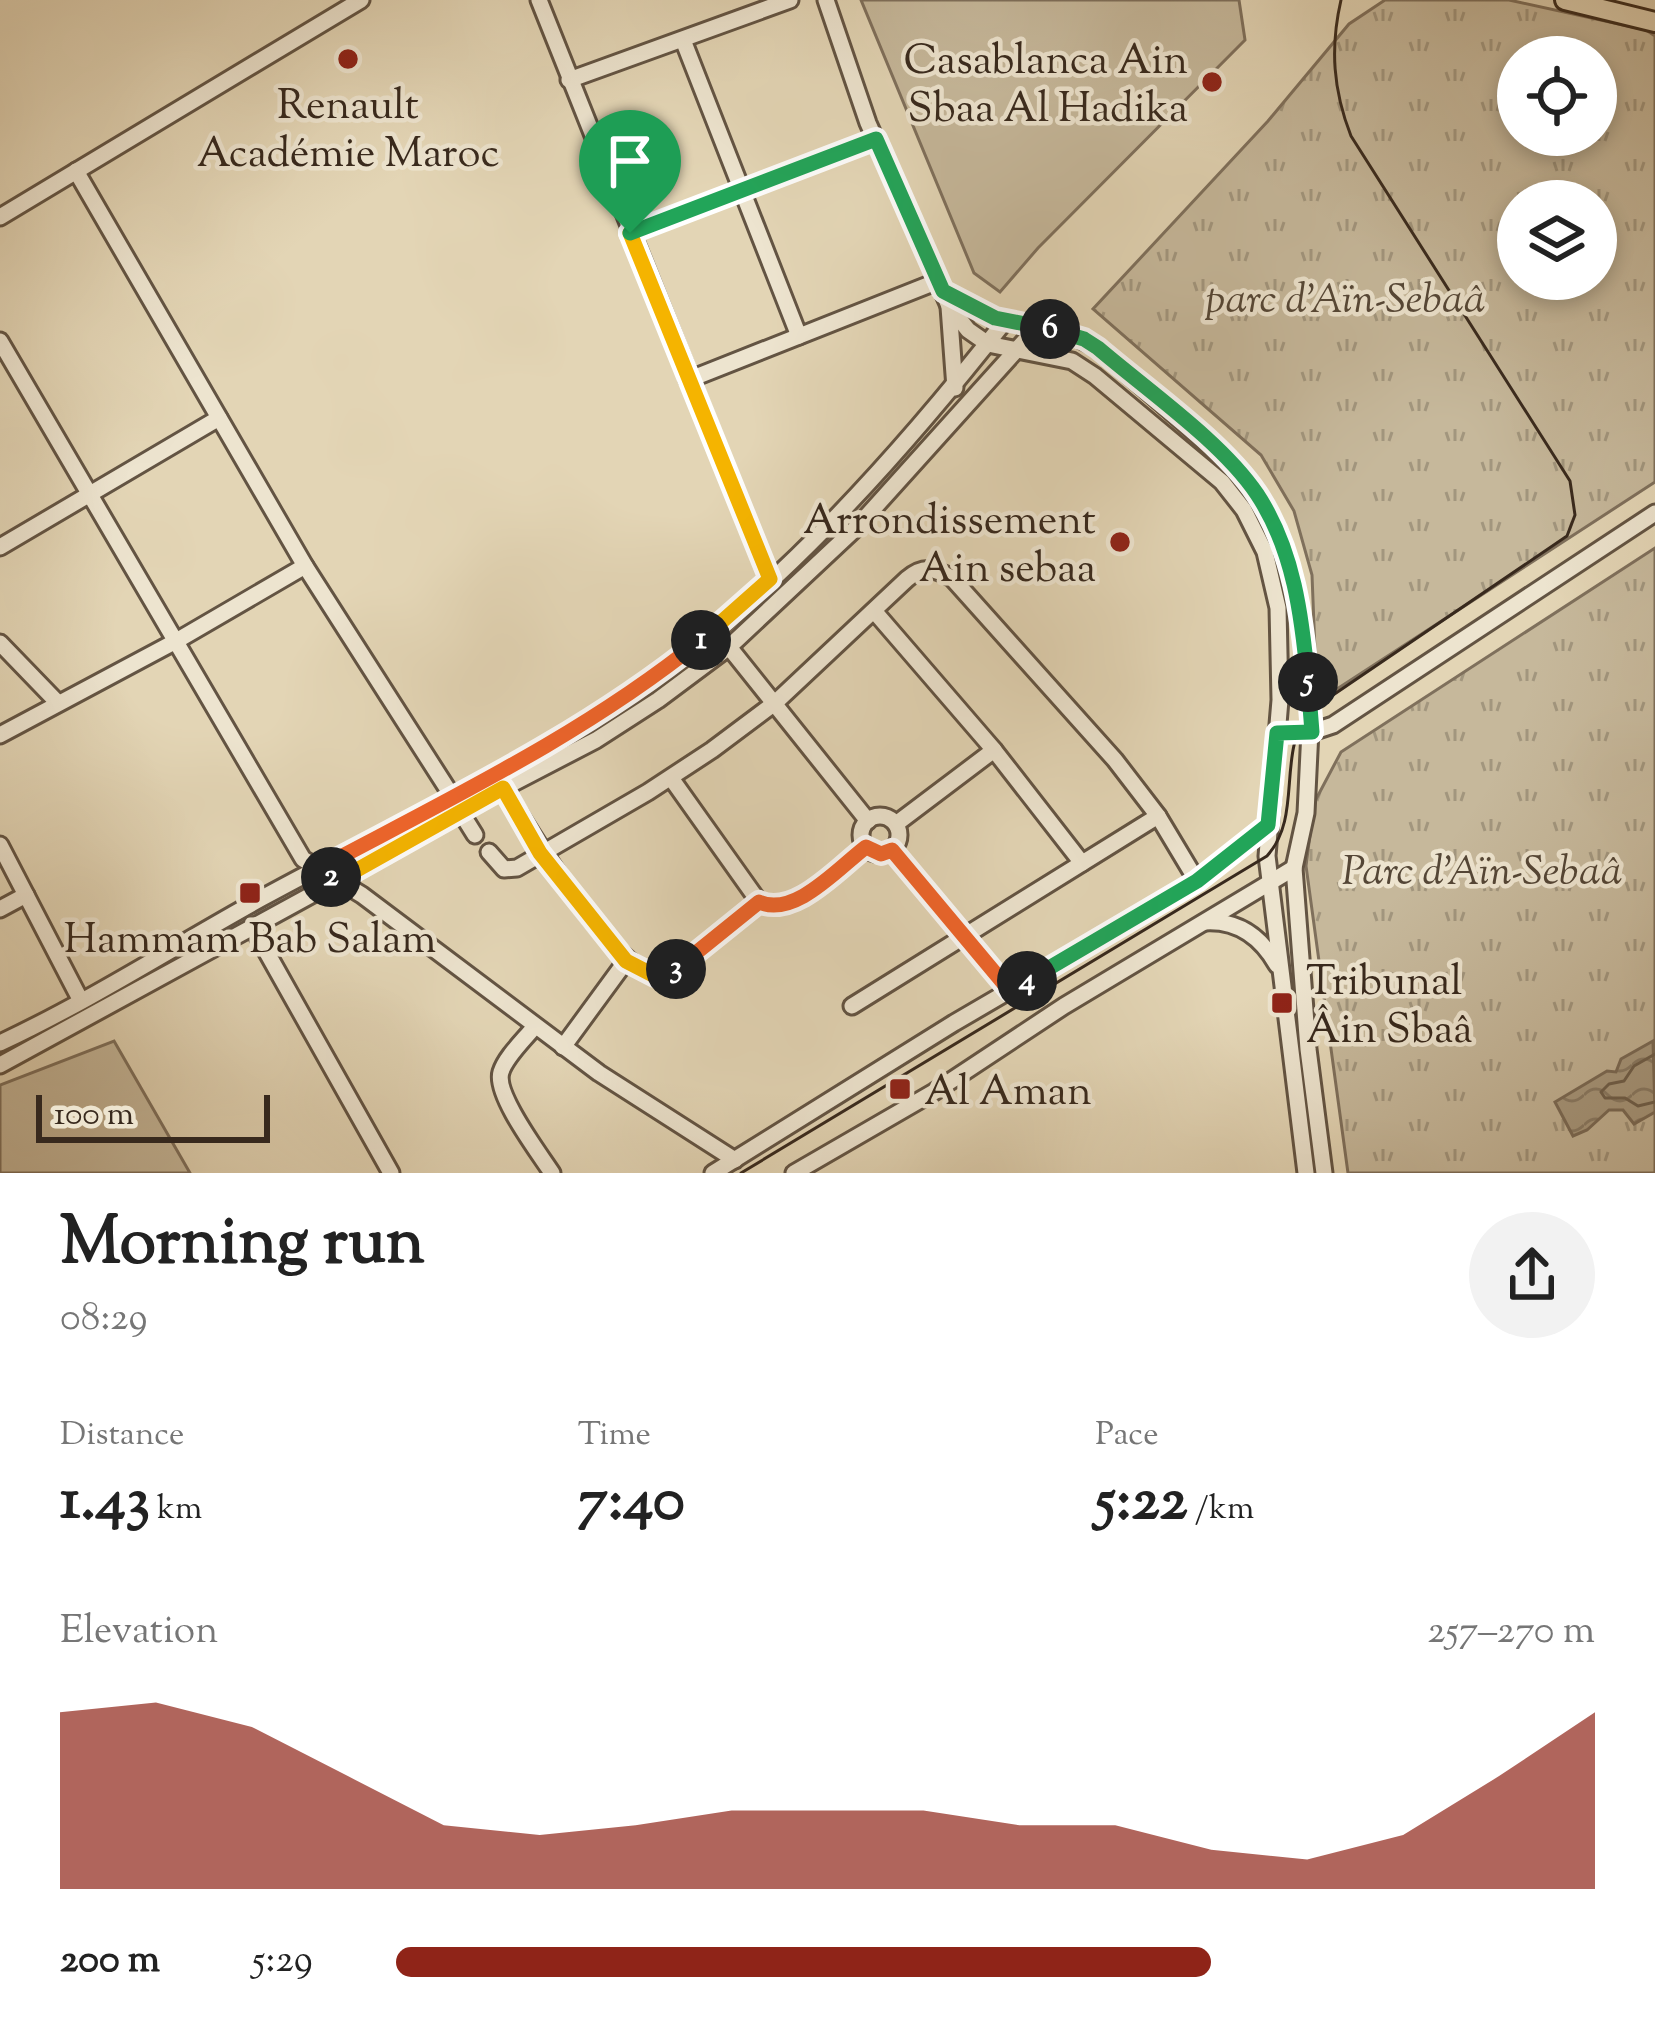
<!DOCTYPE html>
<meta charset="utf-8">
<style>
:root{--surface:#fff;--page:#f2f2f2;--text:#222;--muted:#767676;--accent:#8f2418}
body{margin:0;font-family:"Sorts Mill Goudy",serif;background:var(--page);color:var(--text);height:100vh;display:flex;flex-direction:column;font-size:45px;white-space:nowrap}
*{box-sizing:border-box;margin:0}
p{font-size:39px;color:var(--muted)}
.icon{flex:none;width:66px;height:66px;fill:none;stroke:currentColor;stroke-width:2;stroke-linecap:round;stroke-linejoin:round}
.map{position:relative;height:1173px;overflow:hidden}
.panel{display:flex;flex-direction:column;background:var(--surface);flex:1}
.panel>*{flex:none}
.fabs{position:absolute;left:1497px;top:36px;display:grid;gap:24px}
.fabs a{display:grid;place-items:center;width:120px;height:120px;border-radius:50%;background:var(--surface);box-shadow:0 6px 18px #0003;font-size:60px}
.scale{position:absolute;left:36px;bottom:30px;width:234px;box-sizing:border-box;padding-left:12px;border:6px solid #38291d;border-top:0;font-size:33px;line-height:42px;white-space:nowrap;color:#38291d;-webkit-text-stroke:9px #ede4cf;paint-order:stroke}
.pin{position:absolute;display:grid;place-items:center;width:102px;height:102px;color:#fff;margin:-123px -51px;border-radius:50% 50% 50% 0;rotate:-45deg;box-shadow:0 0 12px #0007}
.pin .icon{rotate:45deg}
.km{position:absolute;width:60px;height:60px;margin:-30px;border-radius:50%;background:#222;color:#fff;font-size:33px;line-height:60px;text-align:center}
.round{display:grid;place-items:center;flex:none;width:126px;height:126px;border-radius:63px;background:var(--page)}
.summary{display:flex;align-items:center;justify-content:space-between;height:204px;padding:0 60px}
h1{font-size:66px;font-weight:700;line-height:90px}
.stats{display:grid;grid-template-columns:repeat(3,1fr);gap:18px;height:204px;padding:12px 60px}
.stats div{display:grid;align-content:center}
.stats b{font-size:60px;font-weight:700}
.stats small{font-size:33px;font-weight:400}
.stats p{font-size:33px}
.chart{height:336px;padding:24px 60px}
.chart p{display:flex;justify-content:space-between}
.chart svg{width:100%;height:216px;margin-top:12px;fill:var(--accent);opacity:.7}
ul{padding:0 60px;list-style:none;font-size:39px}
li{display:grid;grid-template-columns:192px 144px 1fr;align-items:center;height:90px}
li i{height:30px;border-radius:15px;background:var(--accent)}
.map>svg:first-child{display:block}
.green{fill:#c6b89b;stroke:#7f705c;stroke-width:3}
.park{fill:url(#park-tufts);stroke:#7f705c;stroke-width:3;fill-rule:evenodd}
.water{fill:url(#water-waves);stroke:#7c6d59;stroke-width:3}
.lines{fill:none;stroke-linecap:round;stroke-linejoin:round}
.shore{stroke:#70624f;stroke-width:3}
.minor-casing{stroke:#635443;stroke-width:21}
.major-casing{stroke:#38291d;stroke-width:24}
.minor{stroke:#ede4cf;stroke-width:15}
.major{stroke:#e3d5b5;stroke-width:18}
.tram{stroke:#38291d;stroke-width:3}
.split-1-casing{stroke:#fff;stroke-width:24}
.split-2-casing{stroke:#fff;stroke-width:24}
.split-3-casing{stroke:#fff;stroke-width:24}
.split-4-casing{stroke:#fff;stroke-width:24}
.split-5-casing{stroke:#fff;stroke-width:24}
.split-6-casing{stroke:#fff;stroke-width:24}
.split-7-casing{stroke:#fff;stroke-width:24}
.split-1{stroke:#f5b400;stroke-width:15}
.split-2{stroke:#f0652b;stroke-width:15}
.split-3{stroke:#f5b400;stroke-width:15}
.split-4{stroke:#f0652b;stroke-width:15}
.split-5{stroke:#22a559;stroke-width:15}
.split-6{stroke:#22a559;stroke-width:15}
.split-7{stroke:#22a559;stroke-width:15}
.poi-dot{fill:#8f2418;stroke:#ede4cf;stroke-width:4.5}
.labels{text-anchor:middle;stroke-width:9;stroke-linejoin:round;paint-order:stroke}
.poi-label{font-size:42px;fill:#38291d;stroke:#ede4cf;text-anchor:end}
.park-label{font-size:42px;font-style:italic;fill:#544636;stroke:#ede4cf}
</style>
<div class="map">
<svg width="1655" height="1173" viewBox="0 0 1655 1173">
<defs>
<pattern id="park-tufts" width="24" height="20" patternUnits="userSpaceOnUse" patternTransform="scale(3)"><rect width="24" height="20" fill="#c6b89b"/><path d="M3 7l-1-3M5 7V3M7 7l1-3M15 17l-1-3M17 17v-4M19 17l1-3" fill="none" stroke="#a2967e"/></pattern>
<pattern id="water-waves" width="16" height="10" patternUnits="userSpaceOnUse" patternTransform="scale(3)"><rect width="16" height="10" fill="#a99b81"/><path d="M0 5q4-4 8 0t8 0" fill="none" stroke="#8b7e69"/></pattern>
</defs>
<rect width="100%" height="100%" fill="#e3d5b5"/>
<filter id="stains"><feTurbulence type="fractalNoise" baseFrequency=".00167" numOctaves="4"/><feColorMatrix values="0 0 0 0 .2 0 0 0 0 .09 0 0 0 0 .02 0 0 0 .5 -.17"/></filter>
<radialGradient id="worn" r=".72"><stop offset=".6" stop-color="#630" stop-opacity="0"/><stop offset="1" stop-color="#630" stop-opacity=".3"/></radialGradient>
<!-- green -->
<g class="green">
<polygon points="861,0 1239,0 1245,40 1038,248 1000,292 974,273"/>
<polygon points="114,1041 190,1173 0,1173 0,1085"/>
</g>
<!-- park -->
<g class="park">
<path d="M1385,0H1509L1646,30L1655,36V482L1317,702L1312,575L1294,511L1261,455L1093,309L1268,121L1349,24ZM1518,57H1596V135H1518ZM1518,201H1596V279H1518Z"/>
<polygon points="1655,548 1655,1173 1348,1173 1306,866 1314,803 1341,752"/>
</g>
<!-- water -->
<polygon class="water" points="1653,1041 1655,1112 1634,1124 1623,1110 1609,1110 1587,1130 1573,1136 1555,1102 1607,1071 1616,1072 1621,1059"/>
<g class="lines">
<!-- shore -->
<polyline class="shore" points="1655,1054 1634,1066 1624,1081 1609,1084 1601,1092 1605,1098 1625,1098 1638,1106 1655,1102"/>
<!-- minor casing -->
<g class="minor-casing">
<g id="minor">
<polyline points="539,0 770,579"/>
<polyline points="826,0 868,123 949,306 968,330 988,344 1072,361 1095,376 1222,482 1244,510 1265,552 1278,608 1280,700 1267,856 1306,1173"/>
<polyline points="683,40 799,336"/>
<polyline points="569,80 790,0"/>
<polyline points="76,171 305,566 452,796"/>
<polyline points="0,217 361,0"/>
<polyline points="630,233 876,139"/>
<polyline points="943,291 995,318 1067,333 1098,348 1230,463 1253,489 1278,533 1299,606 1311,710 1306,813 1294,868 1308,1049 1324,1173"/>
<polyline points="949,307 955,388"/>
<polyline points="0,341 303,859 362,895 599,1073 735,1160"/>
<polyline points="688,380 938,281"/>
<polyline points="0,547 219,418"/>
<polyline points="875,612 994,750 1082,863"/>
<polyline points="0,643 58,703"/>
<polyline points="729,647 868,821"/>
<polyline points="1277,733 1312,732 1333,725 1655,513"/>
<polyline points="0,735 178,640 305,566"/>
<polyline points="671,778 759,902"/>
<path d="M503,788C532,834 606,959 654,976L675,969L759,902C796,917 838,868 866,847"/>
<polyline points="460,811 475,835"/>
<circle cx="880" cy="835" r="19"/>
<polyline points="896,824 994,750"/>
<polyline points="0,845 80,999"/>
<polyline points="892,850 1010,990"/>
<path d="M489,852L504,869L517,868L648,792L712,750L776,702L907,579C923,565 934,568 952,578L1115,760L1158,816L1197,881"/>
<polyline points="0,909 26,895"/>
<path d="M1205,922C1238,920 1261,937 1277,965"/>
<polyline points="252,926 391,1173"/>
<polyline points="852,1006 1158,816"/>
<path d="M535,1026C525,1039 506,1056 501,1072C494,1094 539,1153 552,1173"/>
<path d="M0,1043C90,1001 175,946 262,898C381,833 505,775 619,701C765,607 898,457 1005,321"/>
<polyline points="563,1047 626,961"/>
<polyline points="0,1065 366,865 444,819 596,740 658,700 729,647 857,527 1038,326"/>
<polyline points="713,1173 954,1023 1197,881 1268,825"/>
<polyline points="794,1173 934,1092 1064,1006 1294,868"/>
</g>
</g>
<!-- major casing -->
<g class="major-casing">
<polyline id="major" points="1565,0 1655,22"/>
</g>
<!-- minor -->
<use href="#minor" class="minor"/>
<!-- major -->
<use href="#major" class="major"/>
<!-- tram -->
<path class="tram" d="M741,1173L1267,856C1304,815 1275,752 1311,710L1567,536L1575,515L1570,481L1351,136C1333,90 1330,48 1341,0"/>
</g>
<g class="lines">
<!-- split-1 casing -->
<g class="split-1-casing">
<polyline id="split-1" points="630,233 770,579 701,640"/>
</g>
<!-- split-2 casing -->
<g class="split-2-casing">
<path id="split-2" d="M331,877L316,870C447,800 585,734 701,640"/>
</g>
<!-- split-3 casing -->
<g class="split-3-casing">
<polyline id="split-3" points="331,877 339,880 503,788 540,853 626,961 655,976 676,969"/>
</g>
<!-- split-4 casing -->
<g class="split-4-casing">
<path id="split-4" d="M676,969L759,902C795,918 838,868 866,847L881,854L892,850L1010,991L1027,981"/>
</g>
<!-- split-5 casing -->
<g class="split-5-casing">
<polyline id="split-5" points="1027,981 1197,881 1268,825 1277,733 1312,732 1308,682"/>
</g>
<!-- split-6 casing -->
<g class="split-6-casing">
<path id="split-6" d="M1050,329L1084,339L1098,348C1147,390 1222,442 1257,494C1294,550 1302,617 1308,682"/>
</g>
<!-- split-7 casing -->
<g class="split-7-casing">
<polyline id="split-7" points="630,233 876,139 943,291 995,318 1050,329"/>
</g>
<!-- split-1 -->
<use href="#split-1" class="split-1"/>
<!-- split-2 -->
<use href="#split-2" class="split-2"/>
<!-- split-3 -->
<use href="#split-3" class="split-3"/>
<!-- split-4 -->
<use href="#split-4" class="split-4"/>
<!-- split-5 -->
<use href="#split-5" class="split-5"/>
<!-- split-6 -->
<use href="#split-6" class="split-6"/>
<!-- split-7 -->
<use href="#split-7" class="split-7"/>
</g>
<!-- markers -->
<g class="poi-dot">
<circle cx="348" cy="59" r="12"/>
<circle cx="1212" cy="82" r="12"/>
<circle cx="1120" cy="542" r="12"/>
<rect x="238" y="881" width="24" height="24" rx="6"/>
<rect x="1270" y="991" width="24" height="24" rx="6"/>
<rect x="888" y="1077" width="24" height="24" rx="6"/>
</g>
<g class="labels">
<!-- poi labels -->
<g class="poi-label">
<text x="1188" y="73">Casablanca Ain<tspan x="1188" dy="48">Sbaa Al Hadika</tspan></text>
<text x="348" y="118" text-anchor="middle">Renault<tspan x="348" dy="48">Académie Maroc</tspan></text>
<text x="1096" y="533">Arrondissement<tspan x="1096" dy="48">Ain sebaa</tspan></text>
<text x="250" y="952" text-anchor="middle">Hammam Bab Salam</text>
<text x="1306" y="994" text-anchor="start">Tribunal<tspan x="1306" dy="48">Âin Sbaâ</tspan></text>
<text x="924" y="1104" text-anchor="start">Al Aman</text>
</g>
<!-- park labels -->
<g class="park-label">
<text x="1345" y="312">parc d'Aïn-Sebaâ</text>
<text x="1482" y="884">Parc d'Aïn-Sebaâ</text>
</g>
</g>
<rect width="100%" height="100%" filter="url(#stains)"/>
<rect width="100%" height="100%" fill="url(#worn)"/>
</svg>
<div class="fabs">
<a><svg class="icon" aria-label="locate" viewBox="0 0 24 24"><circle cx="12" cy="12" r="6"/><path d="M12 2v4M12 18v4M2 12h4M18 12h4"/></svg></a>
<a><svg class="icon" aria-label="layers" viewBox="0 0 24 24"><path d="M12 4l9 5-9 5-9-5zM3 14l9 5 9-5"/></svg></a>
</div>
<div class="scale">100 m</div>
<div class="pin" style="left:630px;top:233px;background:#1e9e55"><svg class="icon" aria-label="arrive" viewBox="0 0 24 24"><path d="M6 21V4h12l-3 4 3 4H6"/></svg></div>
<b class="km" style="left:701px;top:640px">1</b>
<b class="km" style="left:331px;top:877px">2</b>
<b class="km" style="left:676px;top:969px">3</b>
<b class="km" style="left:1027px;top:981px">4</b>
<b class="km" style="left:1308px;top:682px">5</b>
<b class="km" style="left:1050px;top:329px">6</b>
</div>
<section class="panel">
<div class="summary"><div><h1>Morning run</h1><p>08:29</p></div><a class="round"><svg class="icon" aria-label="share" viewBox="0 0 24 24"><path d="M12 15V3M7 8l5-5 5 5M5 13v7h14v-7"/></svg></a></div>
<div class="stats">
<div><p>Distance</p><b>1.43<small> km</small></b></div>
<div><p>Time</p><b>7:40</b></div>
<div><p>Pace</p><b>5:22<small> /km</small></b></div>
</div>
<div class="chart"><p><span>Elevation</span>257–270 m</p>
<svg viewBox="0 0 160 44" preserveAspectRatio="none"><path d="M0 44V8L10 6L20 11L30 21L40 31L50 33L60 31L70 28L80 28L90 28L100 31L110 31L120 36L130 38L140 33L150 21L160 8V44z"/></svg>
</div>
<ul>
<li><b>200 m</b>5:29<i style="width:68%"></i></li>
</ul>
</section>
